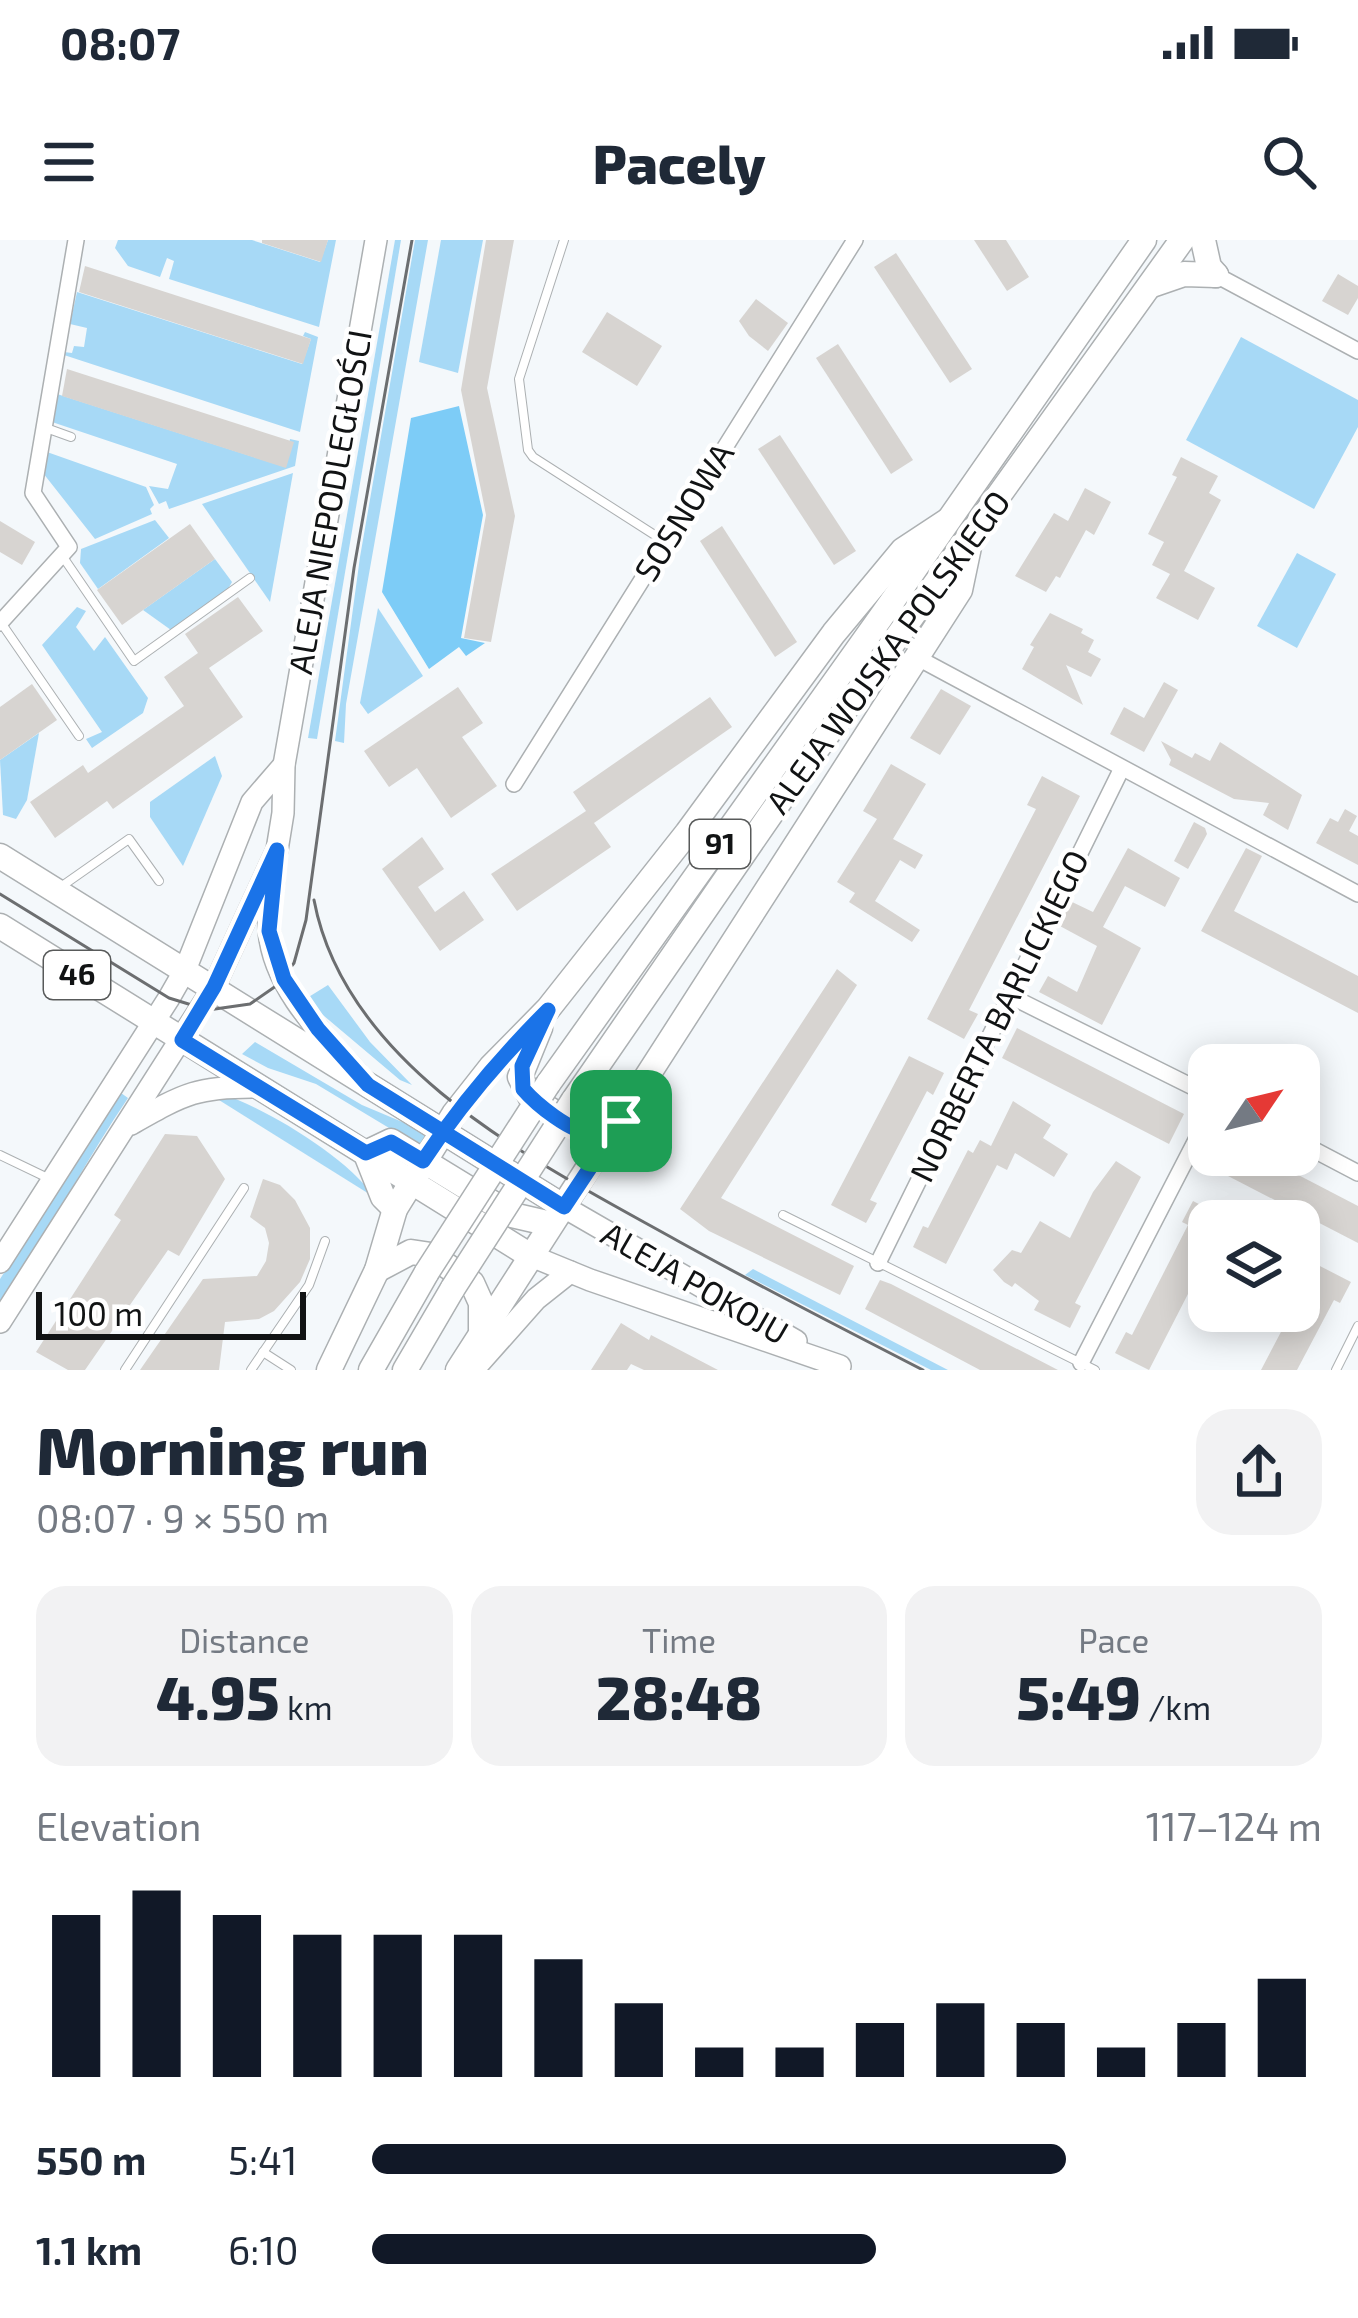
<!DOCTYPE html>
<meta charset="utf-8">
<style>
:root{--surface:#fff;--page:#f2f2f3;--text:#1f2937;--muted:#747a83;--accent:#111827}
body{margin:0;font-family:"Exo 2",sans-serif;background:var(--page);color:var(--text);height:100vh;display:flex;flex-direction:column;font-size:45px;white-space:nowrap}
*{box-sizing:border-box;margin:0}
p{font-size:39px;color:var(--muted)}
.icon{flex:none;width:66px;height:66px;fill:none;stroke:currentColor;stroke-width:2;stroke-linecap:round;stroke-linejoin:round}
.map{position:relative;height:1130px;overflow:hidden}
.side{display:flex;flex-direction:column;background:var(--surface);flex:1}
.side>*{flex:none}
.needle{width:78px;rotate:55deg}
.buttons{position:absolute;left:1188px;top:804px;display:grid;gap:24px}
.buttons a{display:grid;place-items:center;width:132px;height:132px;border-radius:24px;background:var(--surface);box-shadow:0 6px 30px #0003;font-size:60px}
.scale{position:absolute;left:36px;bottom:30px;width:270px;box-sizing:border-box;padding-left:12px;border:6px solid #111314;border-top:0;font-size:33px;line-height:42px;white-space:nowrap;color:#111314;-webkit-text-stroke:9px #fff;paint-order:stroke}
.pin{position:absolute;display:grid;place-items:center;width:102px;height:102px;color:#fff;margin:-51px;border-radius:24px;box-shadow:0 6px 18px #0006}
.round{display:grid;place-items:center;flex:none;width:126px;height:126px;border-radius:36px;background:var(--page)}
.overview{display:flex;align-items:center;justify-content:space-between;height:204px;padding:0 36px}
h1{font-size:66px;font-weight:800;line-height:90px}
.stats{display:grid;grid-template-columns:repeat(3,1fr);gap:18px;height:204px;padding:12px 36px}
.stats div{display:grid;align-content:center;border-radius:30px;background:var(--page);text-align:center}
.stats b{font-size:60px;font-weight:800}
.stats small{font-size:33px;font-weight:400}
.stats p{font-size:33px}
.chart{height:336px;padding:24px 36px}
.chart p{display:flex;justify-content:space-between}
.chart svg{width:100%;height:216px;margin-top:12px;stroke:var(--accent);stroke-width:6}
ul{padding:0 36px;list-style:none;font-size:39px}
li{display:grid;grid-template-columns:192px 144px 1fr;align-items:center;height:90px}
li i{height:30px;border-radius:15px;background:var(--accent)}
.status{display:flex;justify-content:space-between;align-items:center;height:84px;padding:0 60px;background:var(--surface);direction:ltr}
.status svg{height:33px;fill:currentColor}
header{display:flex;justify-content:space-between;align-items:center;height:156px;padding:0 36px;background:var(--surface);font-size:54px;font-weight:800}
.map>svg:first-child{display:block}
.green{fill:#a7d9f6}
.forest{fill:#7dccf7}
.building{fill:#d7d4d1}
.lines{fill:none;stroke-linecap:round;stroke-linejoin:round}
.lane-casing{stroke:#acb0b2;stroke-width:10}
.street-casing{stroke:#acb0b2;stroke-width:18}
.secondary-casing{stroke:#acb0b2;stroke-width:24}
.primary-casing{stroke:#acb0b2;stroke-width:27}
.lane{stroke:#fff;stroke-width:8}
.street{stroke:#fff;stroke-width:15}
.secondary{stroke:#fff;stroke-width:21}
.primary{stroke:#fff;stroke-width:24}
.tram{stroke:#6c6e70;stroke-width:3}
.primary-bridge-casing{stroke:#acb0b2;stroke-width:27;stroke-linecap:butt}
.primary-bridge{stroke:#fff;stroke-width:24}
.route-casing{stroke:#fff;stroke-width:24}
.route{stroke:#1a73e8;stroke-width:15}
.labels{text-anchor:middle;stroke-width:9;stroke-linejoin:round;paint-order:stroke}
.shield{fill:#fff;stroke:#585a5a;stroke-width:3}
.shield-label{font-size:30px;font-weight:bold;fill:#111314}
.street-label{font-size:33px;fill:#111314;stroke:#fff}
</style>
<div class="status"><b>08:07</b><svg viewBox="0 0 49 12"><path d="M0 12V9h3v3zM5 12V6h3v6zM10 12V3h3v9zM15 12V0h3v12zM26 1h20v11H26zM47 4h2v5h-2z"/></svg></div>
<header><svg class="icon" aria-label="menu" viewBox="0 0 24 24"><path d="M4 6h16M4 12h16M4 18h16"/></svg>Pacely<svg class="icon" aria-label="search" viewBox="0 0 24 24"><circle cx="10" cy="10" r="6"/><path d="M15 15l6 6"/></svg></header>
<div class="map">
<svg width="1358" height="1130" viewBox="0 0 1358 1130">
<rect width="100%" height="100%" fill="#f4f8fb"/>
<!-- green -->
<g class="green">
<polygon points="118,0 252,0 320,22 328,0 336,0 319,87 169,39 174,21 167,18 160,37 128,26 115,8"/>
<polygon points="395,0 401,0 317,499 308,498"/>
<polygon points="415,0 428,0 346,464 344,503 335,501 360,317"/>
<polygon points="441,0 483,0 458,133 419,122"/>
<polygon points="77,52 302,124 311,99 303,96 305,92 318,97 300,192 64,115 64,112 72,113 74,106 84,107 87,88 70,84"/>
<polygon points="1241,97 1358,160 1358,187 1314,269 1186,200"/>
<polygon points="57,154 285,227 290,199 299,201 295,226 169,269 166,261 159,264 149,246 168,249 177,224 52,182"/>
<polygon points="47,212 146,247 154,265 150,269 152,274 95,299 43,233"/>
<polygon points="293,233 270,362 202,264"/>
<polygon points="155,280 169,298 98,349 80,323 81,309"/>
<polygon points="1297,313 1336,334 1297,408 1257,386"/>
<polygon points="215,319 232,342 228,349 171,390 143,370"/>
<polygon points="77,367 86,371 76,387 94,411 105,397 148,458 143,473 92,508 86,499 102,492 42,405"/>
<polygon points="378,368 423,436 368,474 360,463"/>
<polygon points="39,493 27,560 16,579 3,575 0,520"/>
<polygon points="215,516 222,536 183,626 150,577 150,562"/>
<polygon points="328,745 370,802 412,845 400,840 317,770 307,758"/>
<polygon points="255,802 362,865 419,889 425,897 419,906 316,844 268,828 242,814"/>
<path d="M121,853L128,858C82,926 45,999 0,1068V1039Z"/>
<path d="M223,854C268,870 347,917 374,957L211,855Z"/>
<polygon points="753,1029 948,1130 931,1130 745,1035"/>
</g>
<!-- forest -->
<polygon class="forest" points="459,166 483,275 461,398 485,403 466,416 459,407 429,429 382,352 411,178"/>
<!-- building -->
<g class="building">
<polygon points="262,0 328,0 321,22 262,3"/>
<polygon points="486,0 514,0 487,148 515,276 491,402 464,398 486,275 461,150"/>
<polygon points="974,0 1006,0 1029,37 1007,51"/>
<polygon points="896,13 972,129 950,143 874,27"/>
<polygon points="85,26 311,99 303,124 79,52"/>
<polygon points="1338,34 1358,46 1358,58 1348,75 1322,61"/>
<polygon points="756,59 788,83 768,111 749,96 739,81"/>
<polygon points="607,72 662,106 637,146 582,112"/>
<polygon points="838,104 913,220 891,234 816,118"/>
<polygon points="67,129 294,202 286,228 62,156"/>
<polygon points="780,195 856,311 834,325 758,209"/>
<polygon points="1181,217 1218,236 1209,253 1221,260 1184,331 1215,348 1198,380 1156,358 1170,334 1152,325 1164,302 1148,294 1177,237 1172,235"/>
<polygon points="1085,248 1111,262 1094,295 1086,290 1060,338 1056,336 1046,352 1015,336 1054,273 1068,281"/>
<polygon points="0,281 35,302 22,325 0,312"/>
<polygon points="190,284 215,319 122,385 97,350"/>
<polygon points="722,286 797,402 775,417 700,301"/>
<polygon points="238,357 263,391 209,428 243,477 113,569 107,561 55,598 30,562 83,525 88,533 184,466 164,437 198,413 185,394"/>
<polygon points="1050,373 1083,389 1081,393 1094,400 1088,412 1101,419 1091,437 1066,425 1083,465 1022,429 1034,407 1030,405"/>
<polygon points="1164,442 1178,450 1144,512 1110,494 1124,467 1144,478"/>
<polygon points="32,444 57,480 0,520 0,467"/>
<polygon points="458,447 483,483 462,497 497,546 451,578 417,528 389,547 364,511"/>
<polygon points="941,449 971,466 940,515 910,498"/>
<polygon points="710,457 732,487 594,583 611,607 517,671 491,634 586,571 573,552"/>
<polygon points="1161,501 1192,518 1195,513 1210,521 1220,502 1302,555 1288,590 1263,575 1269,563 1234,559 1169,525 1171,520"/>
<polygon points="891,524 926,544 893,599 923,615 915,629 900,620 875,661 920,690 912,702 849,662 855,653 837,642 877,579 863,571"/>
<polygon points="1042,536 1080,556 969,770 978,774 964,799 927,779 1036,569 1027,565"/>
<polygon points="1345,569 1357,576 1349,591 1358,596 1358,625 1316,603 1330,578 1338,582"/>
<polygon points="1194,582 1205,588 1207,594 1188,629 1174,621"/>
<polygon points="422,597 444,629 418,647 435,672 464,651 484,680 440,711 382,629"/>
<polygon points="1128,608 1180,638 1165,667 1125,646 1103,687 1141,708 1102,785 1039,752 1048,736 1077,752 1097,706 1058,685 1070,661 1093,672"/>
<polygon points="1246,608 1262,616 1234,671 1358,736 1358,773 1201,691"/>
<polygon points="837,729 857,745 721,958 854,1026 840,1055 709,991 680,969"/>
<polygon points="1017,788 1184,874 1169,904 1002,818"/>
<polygon points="909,816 944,833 933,855 927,851 870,960 877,963 866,983 831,965"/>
<polygon points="1013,861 1051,885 1043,898 1068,914 1054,937 1015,913 1007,930 997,925 946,1024 913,1007 923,986 928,988 968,910 973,913 980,900 991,906"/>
<polygon points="165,894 197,896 225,939 179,1016 168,1010 85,1130 68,1130 36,1112 121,980 114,975"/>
<polygon points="1202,915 1260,915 1358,966 1358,1003 1199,921"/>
<polygon points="1116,921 1141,937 1075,1063 1081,1066 1070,1088 1034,1070 1039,1061 1015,1043 1012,1047 1004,1042 993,1030 1012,1010 1021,1013 1040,981 1070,998 1093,952"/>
<polygon points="263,939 280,945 295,960 310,988 310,1019 300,1042 274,1071 259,1079 225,1082 219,1130 140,1130 203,1039 257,1036 266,1021 269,1003 265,988 250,977"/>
<polygon points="1193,961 1232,981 1209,981 1209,1013 1149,1130 1115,1113 1126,1092 1132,1095 1188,985 1182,982"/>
<polygon points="1316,1024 1351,1042 1340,1063 1334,1060 1297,1130 1261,1130 1292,1071 1299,1071 1299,1057"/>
<polygon points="880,1040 891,1044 1058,1130 980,1130 865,1069"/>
<polygon points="621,1083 649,1100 651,1095 718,1130 644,1130 631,1124 627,1130 591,1130"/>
</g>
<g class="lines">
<!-- lane casing -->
<g class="lane-casing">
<g id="lane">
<polyline points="564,0 519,139 528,210 533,217 664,301"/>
<polyline points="46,188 71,197"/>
<polyline points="63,317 134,421 250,338"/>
<polyline points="2,384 79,496"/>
<polyline points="62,646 129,599 159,641"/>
<polyline points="0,915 52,940"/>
<polyline points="783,975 1095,1130"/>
<polyline points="263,1112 291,1130"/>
<polyline points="125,1130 244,948"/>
<polyline points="251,1130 309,1045 325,1001"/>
<polyline points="1336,1130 1358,1086"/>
</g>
</g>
<!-- street casing -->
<g class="street-casing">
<g id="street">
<polyline points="1216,35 1358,111"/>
<polyline points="0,383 69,307 33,253 76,0"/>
<polyline points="916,417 1358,654"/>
<polyline points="514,544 855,0"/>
<polyline points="1010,756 1209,855"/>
<polyline points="1299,902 1358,933"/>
<polyline points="878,1023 1121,530"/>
<polyline points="1081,1123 1209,875"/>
</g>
</g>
<!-- secondary casing -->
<g class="secondary-casing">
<g id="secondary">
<path d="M274,634C273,652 268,673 269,691C274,748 321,793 357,833"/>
<path d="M131,884C184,854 197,846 259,847"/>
<polyline points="564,967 796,1101"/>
<polyline points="529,1015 590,1040 840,1126"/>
<polyline points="0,1022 169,758 185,730 252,562 284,525"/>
<polyline points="0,1082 214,747 277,610 283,573 284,525 376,0"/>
<polyline points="473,1130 536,1059 570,1032"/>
</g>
</g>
<!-- primary casing -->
<g class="primary-casing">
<g id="primary">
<polyline points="1203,0 1209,27 1216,35"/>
<polyline points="1152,45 1184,34 1216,35"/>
<polyline points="0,616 564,967"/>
<polyline points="0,686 529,1015"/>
<polyline points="540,788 520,837 531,858 588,893 604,891 621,881"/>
<polyline points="548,844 891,363 1144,0"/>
<polyline points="573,861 786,552 1182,0"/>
<polyline points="366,913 391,901 512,975 551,984"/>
<polyline points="366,914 383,957 395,969"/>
<polyline points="377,1030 411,1012 431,1015 472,1043 481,1063 481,1089"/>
<polyline points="329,1130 377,1030 395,969 454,874 491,827 548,769 687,593 834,393 903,310 947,281"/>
<polyline points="371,1130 427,1032"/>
<polyline points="405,1130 453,1048"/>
<polyline points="458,1130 960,350 969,307"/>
</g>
</g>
<!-- lane -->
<use href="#lane" class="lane"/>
<!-- street -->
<use href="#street" class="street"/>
<!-- secondary -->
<use href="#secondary" class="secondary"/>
<!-- primary -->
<use href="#primary" class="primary"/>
<!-- tram -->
<g class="tram">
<polyline points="0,654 169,758 208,770 250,764 276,746 294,723 306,680 354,328 412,0"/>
<path d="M314,660C346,830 542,925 678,1001C759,1046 841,1088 923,1130"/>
</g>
<!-- primary-bridge casing -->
<g class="primary-bridge-casing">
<g id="primary-bridge">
<polyline points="427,1032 548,844"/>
<polyline points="453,1048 573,861"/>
</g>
</g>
<!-- primary-bridge -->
<use href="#primary-bridge" class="primary-bridge"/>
</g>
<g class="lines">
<!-- route casing -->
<g class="route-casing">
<path id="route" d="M621,881L564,967L368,845L318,789L284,739L269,691L277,610L214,747L182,800L366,913L391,902L423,921C460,865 501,817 548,770L522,826L523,849C536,864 571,893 592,893C603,893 612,886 621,881"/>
</g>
<!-- route -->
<use href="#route" class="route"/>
</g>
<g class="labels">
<!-- shield labels -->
<g class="shield">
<rect x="690" y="580" width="60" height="48" rx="9"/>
<rect x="44" y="711" width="66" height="48" rx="9"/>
</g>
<g class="shield-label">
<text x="720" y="614">91</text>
<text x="77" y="745">46</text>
</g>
<!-- street labels -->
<g class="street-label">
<text transform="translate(330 262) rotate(-80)" y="12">ALEJA NIEPODLEGŁOŚCI</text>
<text transform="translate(684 272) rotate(-58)" y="12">SOSNOWA</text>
<text transform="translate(888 412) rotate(-54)" y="12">ALEJA WOJSKA POLSKIEGO</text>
<text transform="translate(999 776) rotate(-64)" y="12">NORBERTA BARLICKIEGO</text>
<text transform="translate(695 1043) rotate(30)" y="12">ALEJA POKOJU</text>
</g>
</g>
</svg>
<div class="buttons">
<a><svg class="needle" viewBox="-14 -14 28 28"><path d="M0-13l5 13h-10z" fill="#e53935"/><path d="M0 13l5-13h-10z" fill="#747a83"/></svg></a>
<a><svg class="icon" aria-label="layers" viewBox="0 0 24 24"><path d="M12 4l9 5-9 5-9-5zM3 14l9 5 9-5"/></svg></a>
</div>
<div class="scale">100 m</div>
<div class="pin" style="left:621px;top:881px;background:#1e9e55"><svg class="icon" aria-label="arrive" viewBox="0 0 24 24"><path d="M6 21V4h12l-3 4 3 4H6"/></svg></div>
</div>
<section class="side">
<div class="overview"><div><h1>Morning run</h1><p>08:07 · 9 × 550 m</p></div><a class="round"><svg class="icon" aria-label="share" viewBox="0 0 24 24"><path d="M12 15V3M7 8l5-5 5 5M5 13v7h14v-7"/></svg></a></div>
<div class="stats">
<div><p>Distance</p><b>4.95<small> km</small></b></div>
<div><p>Time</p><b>28:48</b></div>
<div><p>Pace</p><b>5:49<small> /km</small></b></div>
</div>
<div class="chart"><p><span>Elevation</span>117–124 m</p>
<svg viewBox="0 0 160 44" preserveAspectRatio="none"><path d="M5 44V11M15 44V6M25 44V11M35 44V15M45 44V15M55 44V15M65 44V20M75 44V29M85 44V38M95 44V38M105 44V33M115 44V29M125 44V33M135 44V38M145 44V33M155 44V24"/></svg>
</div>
<ul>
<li><b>550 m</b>5:41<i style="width:73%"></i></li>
<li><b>1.1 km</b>6:10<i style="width:53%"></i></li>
</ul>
</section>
